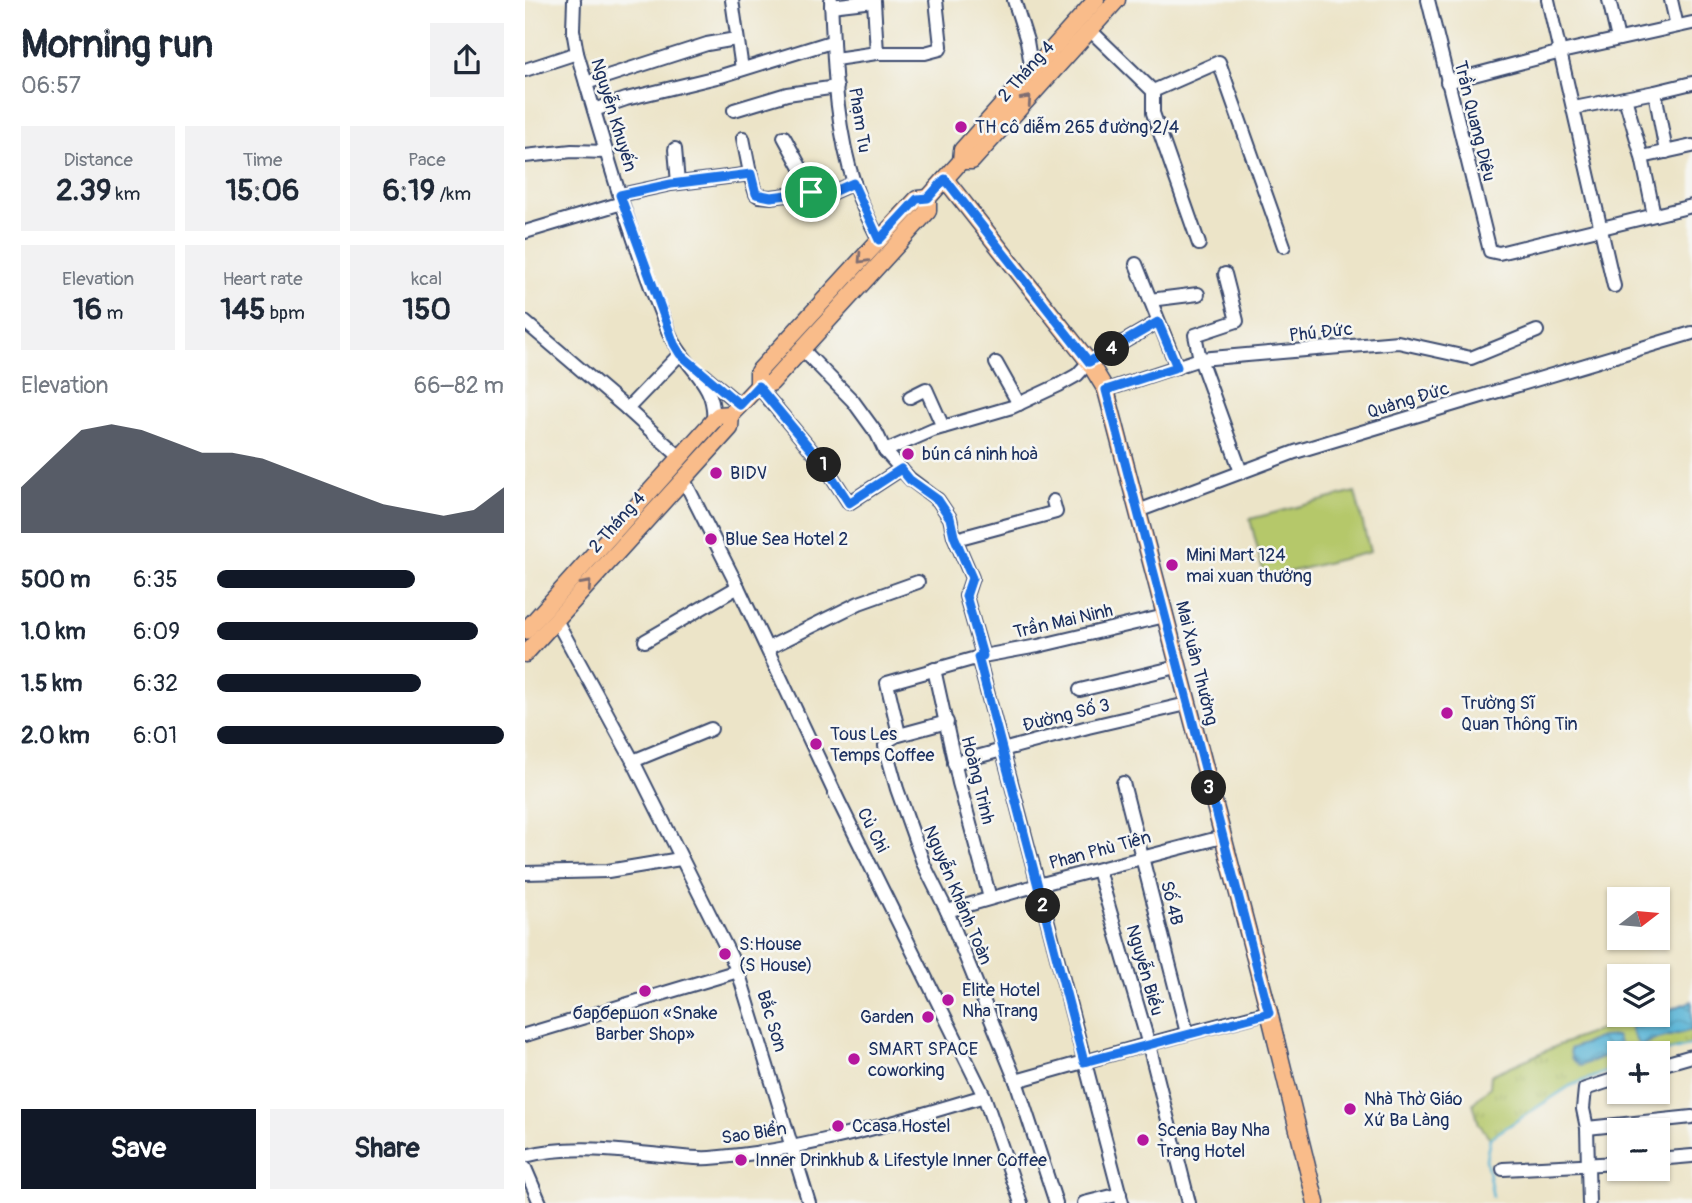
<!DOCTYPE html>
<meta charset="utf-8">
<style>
:root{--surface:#fff;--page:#f2f2f3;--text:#1f2937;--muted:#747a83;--accent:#111827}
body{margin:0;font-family:Pangolin,sans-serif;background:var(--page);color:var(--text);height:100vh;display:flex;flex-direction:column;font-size:26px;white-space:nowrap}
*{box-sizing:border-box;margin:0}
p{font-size:23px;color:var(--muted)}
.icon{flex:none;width:38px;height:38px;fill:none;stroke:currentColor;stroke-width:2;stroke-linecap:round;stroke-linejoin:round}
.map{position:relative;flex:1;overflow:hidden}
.details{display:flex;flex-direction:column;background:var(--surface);width:525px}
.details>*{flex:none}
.needle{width:46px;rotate:74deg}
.controls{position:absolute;left:1082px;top:887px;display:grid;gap:14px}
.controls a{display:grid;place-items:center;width:63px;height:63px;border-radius:0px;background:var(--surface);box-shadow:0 2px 5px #0004;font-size:35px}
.pin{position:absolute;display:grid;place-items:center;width:60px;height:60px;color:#fff;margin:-30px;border:4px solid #fff;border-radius:50%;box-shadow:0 2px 7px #0007}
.km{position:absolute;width:35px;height:35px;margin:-18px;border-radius:50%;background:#222;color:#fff;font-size:19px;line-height:35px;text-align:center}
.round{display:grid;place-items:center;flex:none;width:74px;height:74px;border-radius:0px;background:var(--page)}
.head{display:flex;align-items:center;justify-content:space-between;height:119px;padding:0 21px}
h1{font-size:38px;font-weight:800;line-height:52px}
.figures{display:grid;grid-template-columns:repeat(3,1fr);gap:10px;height:119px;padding:7px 21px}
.figures div{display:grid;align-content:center;border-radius:0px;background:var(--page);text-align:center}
.figures b{font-size:30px;font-weight:800}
.figures small{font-size:19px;font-weight:400}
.figures p{font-size:19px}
.chart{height:196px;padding:14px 21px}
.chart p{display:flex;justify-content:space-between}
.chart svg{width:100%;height:126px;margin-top:7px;fill:var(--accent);opacity:.7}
.primary-button{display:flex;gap:14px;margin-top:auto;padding:14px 21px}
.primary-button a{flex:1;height:80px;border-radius:0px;background:var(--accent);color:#fff;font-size:28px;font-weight:800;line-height:80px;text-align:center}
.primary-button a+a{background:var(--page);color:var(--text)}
ul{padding:0 21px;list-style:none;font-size:23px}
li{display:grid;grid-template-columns:112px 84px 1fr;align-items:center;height:52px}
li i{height:18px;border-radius:9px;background:var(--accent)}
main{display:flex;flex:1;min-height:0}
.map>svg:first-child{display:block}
.grass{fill:url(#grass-tufts);stroke:#687c64;stroke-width:2}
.green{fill:#b5c86b;stroke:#687c64;stroke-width:2}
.water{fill:url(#water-waves);stroke:#39719a;stroke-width:2}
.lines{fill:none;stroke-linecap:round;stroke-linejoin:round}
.stream{stroke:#57b3d5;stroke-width:2.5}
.minor-casing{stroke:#3a4a6e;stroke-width:16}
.major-casing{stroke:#3a4a6e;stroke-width:19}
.minor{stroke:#fff;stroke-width:12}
.major{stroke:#f9bc8a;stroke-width:16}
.oneway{stroke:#7f6e72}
.route-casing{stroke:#fff;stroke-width:14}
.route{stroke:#1a73e8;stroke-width:9}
.poi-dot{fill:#b5179e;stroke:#f6f6f2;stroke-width:2.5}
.labels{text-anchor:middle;stroke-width:5;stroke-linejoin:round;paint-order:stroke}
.street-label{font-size:18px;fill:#1b2f5e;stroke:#f6f6f2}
.poi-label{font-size:18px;fill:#1b2f5e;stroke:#f6f6f2;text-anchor:start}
</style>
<main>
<section class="details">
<div class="head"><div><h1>Morning run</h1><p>06:57</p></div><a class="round"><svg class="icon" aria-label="share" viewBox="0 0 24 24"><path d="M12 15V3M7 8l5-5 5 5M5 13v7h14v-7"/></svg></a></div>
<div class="figures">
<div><p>Distance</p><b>2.39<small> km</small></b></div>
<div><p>Time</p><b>15:06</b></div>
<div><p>Pace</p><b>6:19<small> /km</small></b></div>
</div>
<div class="figures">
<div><p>Elevation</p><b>16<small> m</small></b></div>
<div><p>Heart rate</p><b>145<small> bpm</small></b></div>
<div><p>kcal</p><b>150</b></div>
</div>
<div class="chart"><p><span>Elevation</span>66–82 m</p>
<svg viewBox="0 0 160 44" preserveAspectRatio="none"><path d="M0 44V28L10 18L20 8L30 6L40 8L50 12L60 16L70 16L80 18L90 22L100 26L110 30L120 34L130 36L140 38L150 36L160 28V44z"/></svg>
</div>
<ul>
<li><b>500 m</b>6:35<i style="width:69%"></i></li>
<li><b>1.0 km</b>6:09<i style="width:91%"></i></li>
<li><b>1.5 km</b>6:32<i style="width:71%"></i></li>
<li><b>2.0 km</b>6:01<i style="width:100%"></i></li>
</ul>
<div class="primary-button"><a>Save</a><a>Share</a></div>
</section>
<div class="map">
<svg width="1167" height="1203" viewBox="0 0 1167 1203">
<defs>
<pattern id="grass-tufts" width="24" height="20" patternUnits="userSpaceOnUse" patternTransform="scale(1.75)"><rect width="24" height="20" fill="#b5c86b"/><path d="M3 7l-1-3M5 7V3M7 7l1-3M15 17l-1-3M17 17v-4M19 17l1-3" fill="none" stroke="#9bac5f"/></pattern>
<pattern id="water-waves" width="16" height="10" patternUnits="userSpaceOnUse" patternTransform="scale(1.75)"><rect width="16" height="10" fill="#57b3d5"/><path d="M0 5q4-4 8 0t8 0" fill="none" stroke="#4792b0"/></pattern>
</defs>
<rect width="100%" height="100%" fill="#f6f6f2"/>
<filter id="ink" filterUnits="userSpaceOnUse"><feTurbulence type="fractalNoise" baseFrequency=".0143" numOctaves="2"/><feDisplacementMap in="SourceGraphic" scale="14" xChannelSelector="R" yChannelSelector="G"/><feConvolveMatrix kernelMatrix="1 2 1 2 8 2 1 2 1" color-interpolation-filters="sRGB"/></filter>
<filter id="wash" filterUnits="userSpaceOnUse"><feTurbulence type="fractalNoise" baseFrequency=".00686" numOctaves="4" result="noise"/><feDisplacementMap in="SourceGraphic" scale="28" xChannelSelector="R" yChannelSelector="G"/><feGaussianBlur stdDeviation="1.57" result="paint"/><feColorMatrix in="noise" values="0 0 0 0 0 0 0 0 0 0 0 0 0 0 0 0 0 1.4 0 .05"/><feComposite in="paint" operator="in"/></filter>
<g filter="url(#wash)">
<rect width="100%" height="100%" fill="#ece4c8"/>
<!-- grass -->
<polygon class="grass" points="1115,1015 1130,1015 1106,1024 1115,1047 1125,1041 1167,1030 1167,1045 1132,1053 1094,1054 1094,1067 1045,1086 965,1138 954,1124 948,1103 965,1087 966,1075 1034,1045"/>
<!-- green -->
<polygon class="green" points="830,492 845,552 740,578 725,519"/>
<!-- water -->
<g class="water">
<polygon points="1167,1001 1167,1030 1125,1041 1115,1047 1106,1031 1106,1024"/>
<polygon points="1091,1036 1097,1049 1055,1066 1046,1058 1045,1049 1076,1037"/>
</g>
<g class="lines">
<!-- stream -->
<g class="stream">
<polyline points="1132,1054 1167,1045"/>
<polyline points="968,1197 961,1159 965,1138 1045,1086 1094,1067"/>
</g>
</g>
</g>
<g filter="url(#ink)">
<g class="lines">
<!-- minor casing -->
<g class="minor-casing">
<g id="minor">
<path d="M49,0L48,30L52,53C80,147 106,242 144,333C159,368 192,381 188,421"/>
<polyline points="207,0 217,69"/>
<path d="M306,0C309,61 310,127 330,186C336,205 346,223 354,240"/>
<polyline points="489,0 502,41 507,71"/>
<polyline points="903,0 965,251 974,253 1167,206"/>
<polyline points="1023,0 1089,286"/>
<polyline points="1084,0 1093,39"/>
<polyline points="1146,0 1152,26"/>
<polyline points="306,6 349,1 352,53"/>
<polyline points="565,30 628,91 694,62 759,246"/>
<polyline points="310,59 352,53 400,53 415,49 416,46 411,0"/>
<polyline points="0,70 52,53"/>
<polyline points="922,82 1036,52 1167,23"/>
<polyline points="61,83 182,44 211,39"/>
<polyline points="628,91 628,113 674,244"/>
<polyline points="1130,92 1141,152"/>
<polyline points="1100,98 1117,157 1129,215"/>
<polyline points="1049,108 1130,92 1167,83"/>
<polyline points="69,110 101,99 196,76 306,42"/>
<polyline points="209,110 262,94 312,87"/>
<polyline points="259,137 284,183 286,192"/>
<polyline points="218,138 226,178 231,194 234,196 246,197 286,192 299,196 329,183"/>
<polyline points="150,149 153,183"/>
<polyline points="0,156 47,151 82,152"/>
<polyline points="1117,157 1167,146"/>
<polyline points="95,195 146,184 226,174"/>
<polyline points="0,232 97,203"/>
<polyline points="611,264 652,367"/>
<polyline points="700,274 712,321 670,335 675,359 716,472"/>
<polyline points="625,300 673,294"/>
<polyline points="0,322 102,409 155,354"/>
<polyline points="276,348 328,401 352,434 360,451 376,469 385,479 413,500 425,518 429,536 447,578 441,596 458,656"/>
<polyline points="471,363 494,404"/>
<polyline points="179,375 215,405"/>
<polyline points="233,386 302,469 324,503 376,469"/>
<polyline points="581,390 675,359 873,342 946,358 1012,331"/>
<polyline points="385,397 401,389 418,427"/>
<polyline points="102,409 155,457"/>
<polyline points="360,451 408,430 487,407 534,385 552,375 564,362 633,322"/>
<polyline points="158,478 213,587 314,802 459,1096 496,1203"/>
<polyline points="613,511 770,452 1167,333"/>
<polyline points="431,539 531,512 528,501"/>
<polyline points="31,620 108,761 213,971 284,1203"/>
<polyline points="120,641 213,587"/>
<polyline points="243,648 334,603 393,582"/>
<polyline points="453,657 597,1203"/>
<polyline points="409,669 434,783 465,898"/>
<polyline points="555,690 652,667"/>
<polyline points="374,735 422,722"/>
<polyline points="108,761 186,729"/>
<polyline points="429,763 563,727 662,704"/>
<polyline points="598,783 662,1033"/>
<polyline points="573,870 624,1045 664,1203"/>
<polyline points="0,873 83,871 155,859"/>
<polyline points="422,911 513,885 697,837"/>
<polyline points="0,1035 213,971"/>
<polyline points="1132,1066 1167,1056"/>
<path d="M491,1081C575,1057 659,1034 744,1012"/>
<polyline points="1062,1128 1167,1117"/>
<path d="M0,1156C46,1144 91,1151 137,1155C153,1156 168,1159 185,1158C279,1151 369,1123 459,1096"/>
<polyline points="1132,1159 1167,1156"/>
<polyline points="0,1168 15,1203"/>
<polyline points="978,1169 1094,1163"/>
<polyline points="531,1203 491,1081 422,911 399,865 372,789 360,746 364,740 374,734 362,683 458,656 513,646 640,616"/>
<polyline points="559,1203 595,1194"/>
<polyline points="1064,1203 1062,1128 1058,1109 1060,1089 1094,1078"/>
</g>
</g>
<!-- major casing -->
<g class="major-casing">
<g id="major">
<polyline points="436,161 447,161 592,0"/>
<polyline points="420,179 564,362 581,390 744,1012 791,1203"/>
<polyline points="233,386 233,372 392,199 403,198"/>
<polyline points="0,631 188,421 194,415 206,414"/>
<polyline points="0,654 205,428 206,414 215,405 233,386 246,383 403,211 403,198 436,161 437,150 571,0"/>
</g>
</g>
<!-- minor -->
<use href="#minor" class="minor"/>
<!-- major -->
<use href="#major" class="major"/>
</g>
<!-- one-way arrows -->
<defs><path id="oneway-chevron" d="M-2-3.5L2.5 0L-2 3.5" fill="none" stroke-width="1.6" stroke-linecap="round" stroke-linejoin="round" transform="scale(1.75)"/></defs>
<g class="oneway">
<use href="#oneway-chevron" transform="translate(502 100) rotate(-48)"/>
<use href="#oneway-chevron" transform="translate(337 259) rotate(133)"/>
<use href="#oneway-chevron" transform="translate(62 585) rotate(-48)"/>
</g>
</g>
<g class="lines" filter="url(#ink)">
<!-- route casing -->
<g class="route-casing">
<polygon id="route" points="226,174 231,194 246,197 286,192 299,196 328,183 354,240 392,199 403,198 420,179 564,362 633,322 652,367 581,390 744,1013 559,1062 453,657 458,656 441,596 447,578 429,536 425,518 413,500 385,480 376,469 324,503 302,469 233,386 215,405 155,354 149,344 95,195 146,184"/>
</g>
<!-- route -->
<use href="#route" class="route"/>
</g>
<!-- markers -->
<g class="poi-dot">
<circle cx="436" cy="127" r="7"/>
<circle cx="383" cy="454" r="7"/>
<circle cx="191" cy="473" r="7"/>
<circle cx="186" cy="539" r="7"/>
<circle cx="647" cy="565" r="7"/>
<circle cx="922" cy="713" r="7"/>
<circle cx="291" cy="744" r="7"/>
<circle cx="200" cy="954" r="7"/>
<circle cx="120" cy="991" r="7"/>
<circle cx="423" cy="1000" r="7"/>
<circle cx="403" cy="1017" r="7"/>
<circle cx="329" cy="1059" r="7"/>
<circle cx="825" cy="1109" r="7"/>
<circle cx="313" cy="1126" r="7"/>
<circle cx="618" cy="1140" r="7"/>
<circle cx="216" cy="1160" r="7"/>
</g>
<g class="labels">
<!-- street labels -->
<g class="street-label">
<text transform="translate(501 71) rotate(-48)" y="6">2 Tháng 4</text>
<text transform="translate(89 115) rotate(73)" y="6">Nguyễn Khuyến</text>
<text transform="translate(335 120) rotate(81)" y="6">Phạm Tu</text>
<text transform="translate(950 121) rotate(76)" y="6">Trần Quang Diệu</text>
<text transform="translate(796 332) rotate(-6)" y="6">Phú Đức</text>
<text transform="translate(883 400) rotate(-17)" y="6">Quảng Đức</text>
<text transform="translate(92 522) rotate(-48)" y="6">2 Tháng 4</text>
<text transform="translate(538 621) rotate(-13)" y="6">Trần Mai Ninh</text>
<text transform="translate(672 663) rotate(76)" y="6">Mai Xuân Thưởng</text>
<text transform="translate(541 715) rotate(-14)" y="6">Đường Số 3</text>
<text transform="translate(453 780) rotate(76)" y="6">Hoàng Trinh</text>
<text transform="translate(348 830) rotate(63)" y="6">Củ Chi</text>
<text transform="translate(575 850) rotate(-15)" y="6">Phan Phù Tiên</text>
<text transform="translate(433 895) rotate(67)" y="6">Nguyễn Khánh Toàn</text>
<text transform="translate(647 903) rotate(76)" y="6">Số 4B</text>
<text transform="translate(620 970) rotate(74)" y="6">Nguyễn Biểu</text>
<text transform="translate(247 1021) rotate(73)" y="6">Bắc Sơn</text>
<text transform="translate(229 1133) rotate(-9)" y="6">Sao Biển</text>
</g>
<!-- poi labels -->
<g class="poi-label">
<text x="450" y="133">TH cô diễm 265 đường 2/4</text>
<text x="397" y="460">bún cá ninh hoà</text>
<text x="205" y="479">BIDV</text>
<text x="200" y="545">Blue Sea Hotel 2</text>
<text x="661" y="561">Mini Mart 124<tspan x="661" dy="21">mai xuan thưởng</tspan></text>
<text x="936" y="709">Trường Sĩ<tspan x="936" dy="21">Quan Thông Tin</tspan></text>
<text x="305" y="740">Tous Les<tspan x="305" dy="21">Temps Coffee</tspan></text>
<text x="214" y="950">S:House<tspan x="214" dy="21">(S House)</tspan></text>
<text x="437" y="996">Elite Hotel<tspan x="437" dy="21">Nha Trang</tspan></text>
<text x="120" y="1019" text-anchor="middle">барбершоп «Snake<tspan x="120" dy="21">Barber Shop»</tspan></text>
<text x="389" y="1023" text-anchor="end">Garden</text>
<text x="343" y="1055">SMART SPACE<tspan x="343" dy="21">coworking</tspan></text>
<text x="839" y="1105">Nhà Thờ Giáo<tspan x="839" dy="21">Xứ Ba Làng</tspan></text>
<text x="327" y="1132">Ccasa Hostel</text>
<text x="632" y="1136">Scenia Bay Nha<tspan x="632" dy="21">Trang Hotel</tspan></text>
<text x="230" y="1166">Inner Drinkhub &amp; Lifestyle Inner Coffee</text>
</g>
</g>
</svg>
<div class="controls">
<a><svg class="needle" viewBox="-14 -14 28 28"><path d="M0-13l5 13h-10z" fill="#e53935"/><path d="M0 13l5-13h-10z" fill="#747a83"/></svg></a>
<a><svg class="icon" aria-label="layers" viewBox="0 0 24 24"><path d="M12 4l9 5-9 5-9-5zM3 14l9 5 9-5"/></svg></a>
<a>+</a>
<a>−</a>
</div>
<div class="pin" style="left:286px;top:192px;background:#1e9e55"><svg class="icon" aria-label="arrive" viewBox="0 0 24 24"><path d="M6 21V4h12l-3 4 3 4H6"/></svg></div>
<b class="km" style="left:299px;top:465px">1</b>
<b class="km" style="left:518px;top:906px">2</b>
<b class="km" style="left:684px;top:788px">3</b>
<b class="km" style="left:587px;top:349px">4</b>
</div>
</main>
